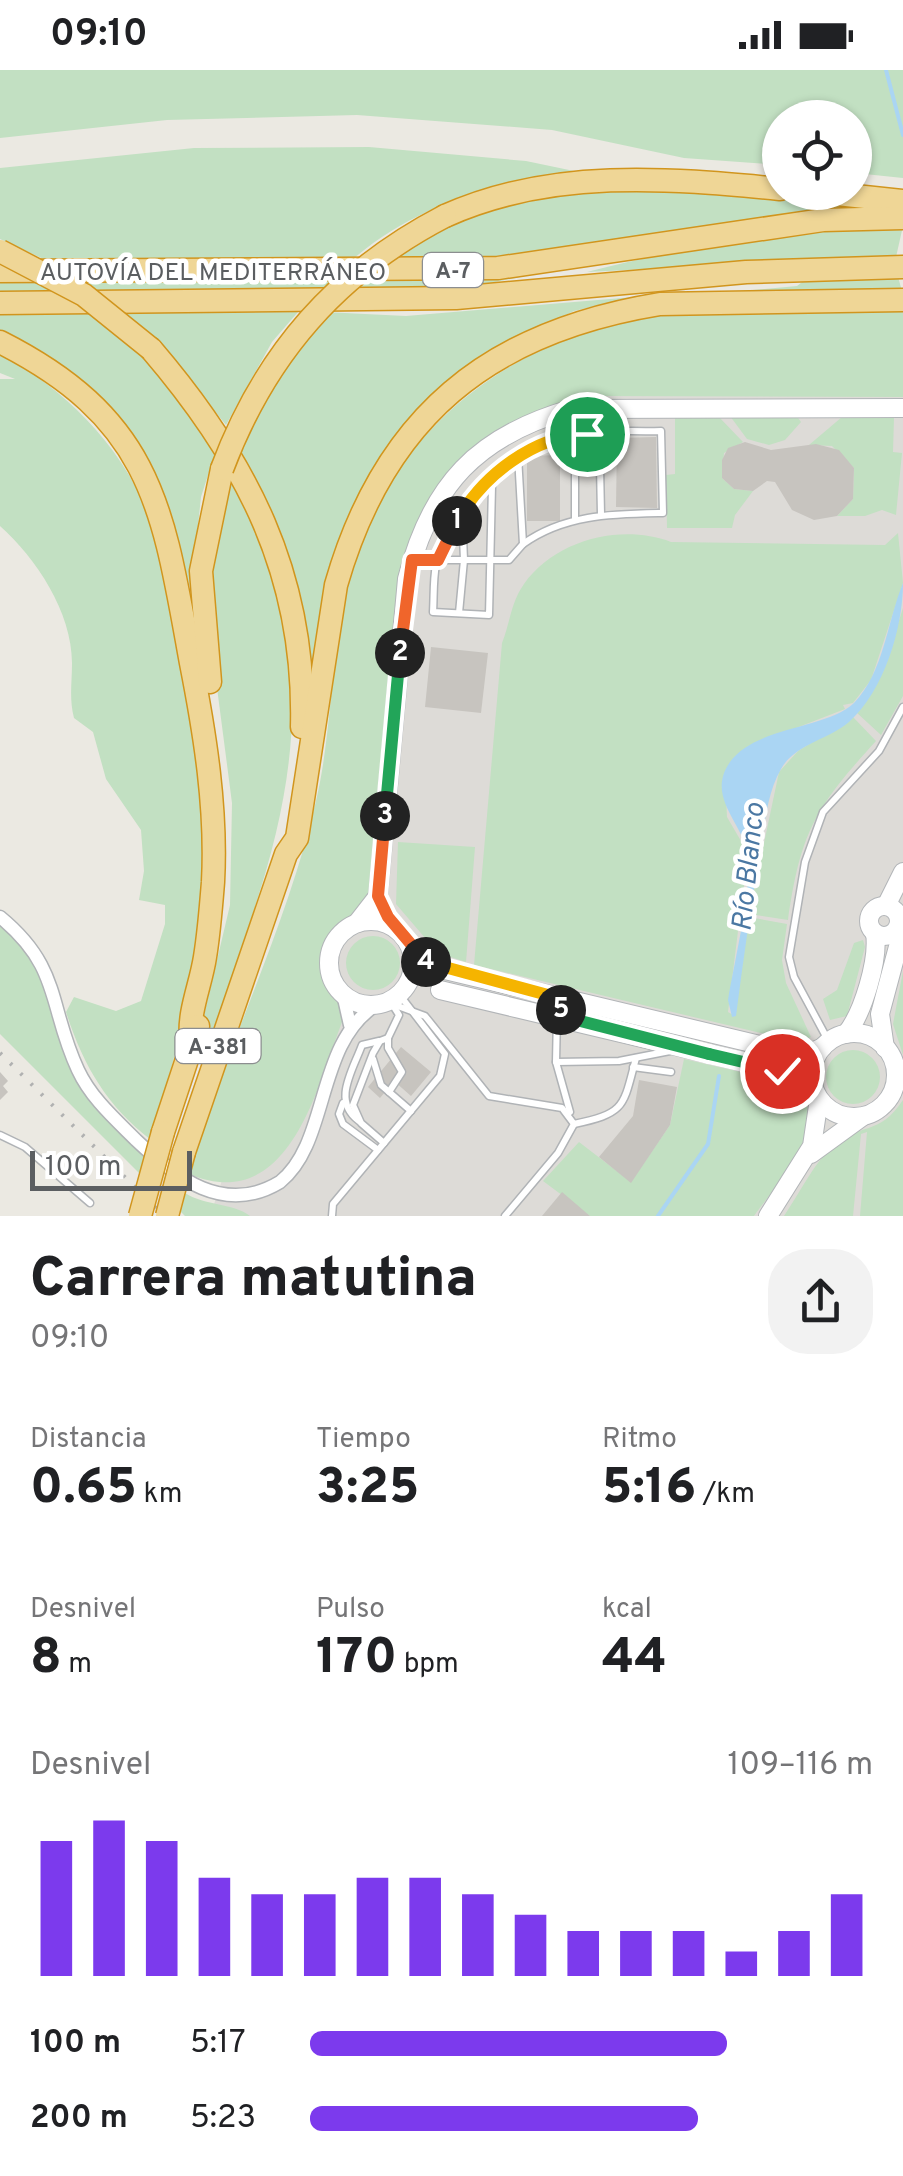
<!DOCTYPE html>
<html lang="es">
<meta charset="utf-8">
<style>
:root{--surface:#fff;--page:#f2f2f2;--text:#202124;--muted:#757577;--accent:#7c3aed}
body{margin:0;font-family:Overpass,sans-serif;background:var(--page);color:var(--text);height:100vh;display:flex;flex-direction:column;font-size:38px;white-space:nowrap}
*{box-sizing:border-box;margin:0}
p{font-size:32px;color:var(--muted)}
.icon{flex:none;width:55px;height:55px;fill:none;stroke:currentColor;stroke-width:2;stroke-linecap:round;stroke-linejoin:round}
.map{position:relative;height:1146px;overflow:hidden}
.sheet{display:flex;flex-direction:column;background:var(--surface);flex:1}
.sheet>*{flex:none}
.controls{position:absolute;left:762px;top:30px;display:grid;gap:20px}
.controls a{display:grid;place-items:center;width:110px;height:110px;border-radius:50%;background:var(--surface);box-shadow:0 2px 8px #0004;font-size:50px}
.scale{position:absolute;left:30px;bottom:25px;width:162px;box-sizing:border-box;padding-left:10px;border:5px solid #5b5e61;border-top:0;font-size:28px;line-height:35px;white-space:nowrap;color:#5b5e61;-webkit-text-stroke:8px #fff;paint-order:stroke}
.pin{position:absolute;display:grid;place-items:center;width:85px;height:85px;color:#fff;margin:-42px;border:5px solid #fff;border-radius:50%;box-shadow:0 2px 10px #0007}
.km{position:absolute;width:50px;height:50px;margin:-25px;border-radius:50%;background:#222;color:#fff;font-size:28px;line-height:50px;text-align:center}
.round{display:grid;place-items:center;flex:none;width:105px;height:105px;border-radius:40px;background:var(--page)}
.summary{display:flex;align-items:center;justify-content:space-between;height:170px;padding:0 30px}
h1{font-size:55px;font-weight:800;line-height:75px}
.metrics{display:grid;grid-template-columns:repeat(3,1fr);gap:15px;height:170px;padding:10px 30px}
.metrics div{display:grid;align-content:center}
.metrics b{font-size:50px;font-weight:800}
.metrics small{font-size:28px;font-weight:400}
.metrics p{font-size:28px}
.chart{height:280px;padding:20px 30px}
.chart p{display:flex;justify-content:space-between}
.chart svg{width:100%;height:180px;margin-top:10px;stroke:var(--accent);stroke-width:6}
ul{padding:0 30px;list-style:none;font-size:32px}
li{display:grid;grid-template-columns:160px 120px 1fr;align-items:center;height:75px}
li i{height:25px;border-radius:12px;background:var(--accent)}
.status{display:flex;justify-content:space-between;align-items:center;height:70px;padding:0 50px;background:var(--surface);direction:ltr}
.status svg{height:28px;fill:currentColor}
.map>svg:first-child{display:block}
.industrial{fill:#dddbd7}
.green{fill:#c2e0c2}
.water{fill:#aad5f3}
.lines{fill:none;stroke-linecap:round;stroke-linejoin:round}
.stream{stroke:#aad5f3;stroke-width:4}
.building{fill:#c7c4bf}
.lane-casing{stroke:#b0b3b6;stroke-width:9}
.street-casing{stroke:#b0b3b6;stroke-width:15}
.secondary-casing{stroke:#b2b5b8;stroke-width:20}
.highway-casing{stroke:#d1951d;stroke-width:25}
.lane{stroke:#fff;stroke-width:6}
.street{stroke:#fff;stroke-width:12}
.secondary{stroke:#fff;stroke-width:18}
.highway{stroke:#efd696;stroke-width:22}
.rail{stroke:#b0b1b1;stroke-width:4;stroke-dasharray:2.5 12;stroke-linecap:butt}
.highway-bridge-casing{stroke:#d1951d;stroke-width:25;stroke-linecap:butt}
.highway-bridge{stroke:#efd696;stroke-width:22}
.split-1-casing{stroke:#fff;stroke-width:20}
.split-2-casing{stroke:#fff;stroke-width:20}
.split-3-casing{stroke:#fff;stroke-width:20}
.split-4-casing{stroke:#fff;stroke-width:20}
.split-5-casing{stroke:#fff;stroke-width:20}
.split-6-casing{stroke:#fff;stroke-width:20}
.split-7-casing{stroke:#fff;stroke-width:20}
.split-1{stroke:#f5b400;stroke-width:12}
.split-2{stroke:#f0652b;stroke-width:12}
.split-3{stroke:#22a559;stroke-width:12}
.split-4{stroke:#f0652b;stroke-width:12}
.split-5{stroke:#f5b400;stroke-width:12}
.split-6{stroke:#22a559;stroke-width:12}
.split-7{stroke:#22a559;stroke-width:12}
.labels{text-anchor:middle;stroke-width:9;stroke-linejoin:round;paint-order:stroke}
.shield{fill:#fff;stroke:#8c8e90;stroke-width:2.5}
.shield-label{font-size:22px;font-weight:bold;fill:#5b5e61}
.street-label{font-size:25px;fill:#5b5e61;stroke:#fff}
.water-label{font-size:28px;font-style:italic;fill:#4b78a3;stroke:#fff}
</style>
<div class="status"><b>09:10</b><svg viewBox="0 0 49 12"><path d="M0 12V9h3v3zM5 12V6h3v6zM10 12V3h3v9zM15 12V0h3v12zM26 1h20v11H26zM47 4h2v5h-2z"/></svg></div>
<div class="map">
<svg width="903" height="1146" viewBox="0 0 903 1146">
<rect width="100%" height="100%" fill="#ebe9e2"/>
<!-- industrial -->
<polygon class="industrial" points="651,253 903,259 903,1058 875,1146 210,1146 316,832 364,525 550,277 588,263"/>
<!-- green -->
<g class="green">
<polygon points="0,0 903,0 903,108 855,103 855,48 780,48 780,95 684,88 552,60 357,45 167,50 0,68"/>
<path d="M369,77L526,91L574,101C497,111 412,137 352,190L48,191L0,169V98L194,78Z"/>
<polygon points="600,116 755,123 880,137 797,142 508,186 384,191 420,168 498,133"/>
<path d="M903,156L896,187L587,202C691,175 796,162 903,156Z"/>
<polygon points="0,206 525,206 457,220 0,223"/>
<polygon points="898,207 902,221 741,221 797,216 806,209"/>
<path d="M634,227L574,241L497,278L448,313L396,368L312,614C308,530 281,449 238,377L249,352L324,242L406,246Z"/>
<path d="M92,241C143,282 182,325 216,380L201,427L191,522L175,458L150,397L0,263V242Z"/>
<path d="M903,241V327L587,326L586,333L511,356L421,452L373,818L356,847L341,854L325,876L323,903L340,931L342,952C317,1018 289,1146 189,1104C225,978 286,860 316,731C335,650 329,565 356,485C402,349 525,260 668,245C745,238 826,243 903,241Z"/>
<polygon points="298,242 272,272 226,355 158,271 126,243"/>
<path d="M0,283C73,324 134,389 158,470C170,509 174,551 181,590C197,673 207,755 202,840C198,918 171,995 151,1070C106,1035 83,995 66,942L74,927L116,941L141,931L165,854V835L139,830L144,801L141,760L106,709L93,662L74,648C69,628 72,613 72,593C72,542 36,488 0,456V309H15L0,303Z"/>
<polygon points="796,345 801,352 785,370 769,375 747,369 730,346"/>
<polygon points="718,346 743,372 724,383 722,408 734,419 753,421 735,445 732,458 667,458 666,405 675,404 675,347"/>
<polygon points="842,347 894,348 893,382 902,383 896,445 882,440 865,446 837,446 853,429 854,398 832,376 809,375"/>
<path d="M232,398C316,570 305,697 243,872C229,912 220,959 193,992L230,835L232,733L210,564V495Z"/>
<path d="M898,463L903,513L871,610L853,633L843,635L845,639L747,677L725,703L727,747L748,783L741,841L735,840L734,844L740,845L728,942L735,946L748,847L787,854L782,890L786,913L811,967L799,972L474,895L502,573C510,553 511,532 524,514C555,470 621,453 671,472L885,475Z"/>
<polygon points="903,538 903,626 881,665 856,642 882,603"/>
<path d="M853,647L876,671C816,737 801,760 788,850L749,844L779,702L798,681Z"/>
<polygon points="398,772 475,777 466,892 438,883 396,834"/>
<polygon points="0,854 28,882 45,911 68,991 147,1085 141,1105 0,964"/>
<circle cx="373" cy="893" r="27"/>
<polygon points="863,870 865,877 847,946 830,950 823,929 837,920 854,873"/>
<polygon points="903,901 903,985 893,954"/>
<circle cx="853" cy="1007" r="27"/>
<path d="M684,989L793,1014C836,1053 778,1112 754,1146H590L543,1111L579,1072L631,1112L670,1055Z"/>
<path d="M903,1030V1146H860L867,1062L861,1064L853,1146H784C799,1124 814,1093 833,1076C859,1052 879,1067 903,1030Z"/>
<path d="M185,1123C205,1136 234,1133 250,1146H185L179,1140Z"/>
</g>
<!-- water -->
<path class="water" d="M903,513C903,558 884,621 849,652C828,670 795,674 781,699C767,723 765,754 760,780C751,836 743,891 736,946L732,947L728,930C734,893 752,820 748,785C744,754 705,727 730,692C756,656 827,659 854,633C884,602 887,552 903,513Z"/>
<g class="lines">
<!-- stream -->
<g class="stream">
<polyline points="886,0 903,65"/>
<polyline points="658,1146 708,1074 719,1006"/>
</g>
</g>
<!-- building -->
<g class="building">
<polygon points="656,367 657,438 616,437 617,368"/>
<polygon points="745,372 771,380 816,374 839,380 854,398 853,429 837,446 814,450 792,440 775,412 767,411 753,421 734,419 722,408 722,390 728,378"/>
<polygon points="560,385 560,451 527,451 527,386"/>
<polygon points="431,577 488,583 481,643 425,637"/>
<polygon points="401,977 431,1002 411,1026 394,1011 380,1028 368,1017"/>
<polygon points="0,1002 8,1011 3,1016 8,1022 0,1030"/>
<polygon points="639,1010 677,1017 670,1055 631,1113 599,1087 633,1046"/>
<polygon points="562,1122 590,1146 542,1146"/>
</g>
<g class="lines">
<!-- lane casing -->
<g class="lane-casing">
<g id="lane">
<polyline points="574,364 574,340"/>
<path d="M487,411L492,416L489,545L433,542C434,527 433,510 436,495C448,438 511,375 568,364C598,359 632,362 661,361L663,443C613,444 565,444 523,474"/>
<polyline points="575,450 575,396 600,396 601,444"/>
<polyline points="413,490 509,490 523,474 518,386"/>
<polyline points="459,543 464,490 462,443"/>
<polyline points="387,932 425,946 489,1026 562,1038 574,1054 558,1083 505,1146"/>
<polyline points="569,932 557,945 556,992 570,1042"/>
<polyline points="388,968 388,978 402,1002 389,1022"/>
<polyline points="829,972 794,907 789,887 805,792 823,742 879,681 903,637"/>
<polyline points="373,989 381,1015 411,1041"/>
<polyline points="556,992 619,991 670,981"/>
<polyline points="633,997 671,1002"/>
<polyline points="343,1033 339,1044 343,1054 378,1080"/>
<path d="M359,1051C332,1031 352,1002 362,975L379,971"/>
<path d="M574,1054C626,1043 623,1037 636,988"/>
<polyline points="0,1065 25,1077 90,1133"/>
<polyline points="384,1073 361,1053 353,1035 373,983 380,971 388,968 399,945 392,934"/>
<polyline points="332,1146 333,1134 440,1006 445,984 399,924"/>
</g>
</g>
<!-- street casing -->
<g class="street-casing">
<g id="street">
<path d="M0,847C62,898 48,936 78,1000C91,1028 115,1049 136,1070C176,1108 224,1146 280,1112C330,1072 315,974 376,935"/>
<polyline points="343,924 350,955"/>
</g>
</g>
<!-- secondary casing -->
<g class="secondary-casing">
<g id="secondary">
<circle cx="884" cy="851" r="15"/>
<polyline points="886,836 903,802"/>
<circle cx="371" cy="893" r="42"/>
<path d="M357,853L378,826L407,509C431,415 477,366 571,339L903,338"/>
<polyline points="445,900 785,981 812,982 823,977"/>
<polyline points="440,920 794,1004 815,1022"/>
<circle cx="854" cy="1005" r="42"/>
<path d="M846,964C863,943 879,890 875,863"/>
<polyline points="885,978 880,944 903,858"/>
<polyline points="811,1084 862,1047"/>
<polyline points="768,1146 812,1076 819,1029"/>
</g>
</g>
<!-- highway casing -->
<g class="highway-casing">
<g id="highway">
<polyline points="818,122 903,131"/>
<path d="M445,146C551,98 668,108 780,119"/>
<polyline points="0,201 498,198 823,150 903,148"/>
<polyline points="0,233 456,228 746,202 903,197"/>
<path d="M0,272C154,350 163,439 191,593C205,664 217,739 213,812C211,837 209,863 205,887C201,914 188,942 191,969"/>
<path d="M151,279C247,391 306,505 302,657"/>
<polyline points="210,612 201,501 222,399"/>
<polyline points="163,1062 198,956"/>
<path d="M184,1082L286,784L297,768L336,515C384,347 488,262 660,234L903,230"/>
</g>
</g>
<!-- lane -->
<use href="#lane" class="lane"/>
<!-- street -->
<use href="#street" class="street"/>
<!-- secondary -->
<use href="#secondary" class="secondary"/>
<!-- highway -->
<use href="#highway" class="highway"/>
<!-- rail -->
<polyline class="rail" points="0,983 164,1146"/>
<!-- highway-bridge casing -->
<g class="highway-bridge-casing">
<g id="highway-bridge">
<polyline points="0,181 84,225 151,279"/>
<path d="M222,399C265,284 337,202 445,146"/>
<polyline points="140,1146 163,1062"/>
<polyline points="167,1146 184,1082"/>
</g>
</g>
<!-- highway-bridge -->
<use href="#highway-bridge" class="highway-bridge"/>
</g>
<g class="lines">
<!-- split-1 casing -->
<g class="split-1-casing">
<path id="split-1" d="M457,451C483,405 534,366 587,364"/>
</g>
<!-- split-2 casing -->
<g class="split-2-casing">
<polyline id="split-2" points="400,583 412,490 438,490 457,451"/>
</g>
<!-- split-3 casing -->
<g class="split-3-casing">
<polyline id="split-3" points="385,746 400,583"/>
</g>
<!-- split-4 casing -->
<g class="split-4-casing">
<polyline id="split-4" points="385,746 378,826 388,847 426,892"/>
</g>
<!-- split-5 casing -->
<g class="split-5-casing">
<polyline id="split-5" points="426,892 570,931 561,940"/>
</g>
<!-- split-6 casing -->
<g class="split-6-casing">
<polyline id="split-6" points="561,940 557,945 709,984"/>
</g>
<!-- split-7 casing -->
<g class="split-7-casing">
<polyline id="split-7" points="709,984 782,1001"/>
</g>
<!-- split-1 -->
<use href="#split-1" class="split-1"/>
<!-- split-2 -->
<use href="#split-2" class="split-2"/>
<!-- split-3 -->
<use href="#split-3" class="split-3"/>
<!-- split-4 -->
<use href="#split-4" class="split-4"/>
<!-- split-5 -->
<use href="#split-5" class="split-5"/>
<!-- split-6 -->
<use href="#split-6" class="split-6"/>
<!-- split-7 -->
<use href="#split-7" class="split-7"/>
</g>
<g class="labels">
<!-- shield labels -->
<g class="shield">
<rect x="423" y="183" width="60" height="34" rx="8"/>
<rect x="175.5" y="959" width="85" height="34" rx="8"/>
</g>
<g class="shield-label">
<text x="453" y="208">A-7</text>
<text x="218" y="984">A-381</text>
</g>
<!-- street labels -->
<g class="street-label">
<text x="213" y="210">AUTOVÍA DEL MEDITERRÁNEO</text>
</g>
<!-- water labels -->
<g class="water-label">
<text transform="translate(747 797) rotate(-84)" y="10">Río Blanco</text>
</g>
</g>
</svg>
<div class="controls">
<a><svg class="icon" aria-label="locate" viewBox="0 0 24 24"><circle cx="12" cy="12" r="6"/><path d="M12 2v4M12 18v4M2 12h4M18 12h4"/></svg></a>
</div>
<div class="scale">100 m</div>
<div class="pin" style="left:587px;top:364px;background:#1e9e55"><svg class="icon" aria-label="arrive" viewBox="0 0 24 24"><path d="M6 21V4h12l-3 4 3 4H6"/></svg></div>
<div class="pin" style="left:782px;top:1001px;background:#d93025"><svg class="icon" aria-label="check" viewBox="0 0 24 24"><path d="M5 12l5 5 9-10"/></svg></div>
<b class="km" style="left:457px;top:451px">1</b>
<b class="km" style="left:400px;top:583px">2</b>
<b class="km" style="left:385px;top:746px">3</b>
<b class="km" style="left:426px;top:892px">4</b>
<b class="km" style="left:561px;top:940px">5</b>
</div>
<section class="sheet">
<div class="summary"><div><h1>Carrera matutina</h1><p>09:10</p></div><a class="round"><svg class="icon" aria-label="share" viewBox="0 0 24 24"><path d="M12 15V3M7 8l5-5 5 5M5 13v7h14v-7"/></svg></a></div>
<div class="metrics">
<div><p>Distancia</p><b>0.65<small> km</small></b></div>
<div><p>Tiempo</p><b>3:25</b></div>
<div><p>Ritmo</p><b>5:16<small> /km</small></b></div>
</div>
<div class="metrics">
<div><p>Desnivel</p><b>8<small> m</small></b></div>
<div><p>Pulso</p><b>170<small> bpm</small></b></div>
<div><p>kcal</p><b>44</b></div>
</div>
<div class="chart"><p><span>Desnivel</span>109–116 m</p>
<svg viewBox="0 0 160 44" preserveAspectRatio="none"><path d="M5 44V11M15 44V6M25 44V11M35 44V20M45 44V24M55 44V24M65 44V20M75 44V20M85 44V24M95 44V29M105 44V33M115 44V33M125 44V33M135 44V38M145 44V33M155 44V24"/></svg>
</div>
<ul>
<li><b>100 m</b>5:17<i style="width:74%"></i></li>
<li><b>200 m</b>5:23<i style="width:69%"></i></li>
</ul>
</section>
